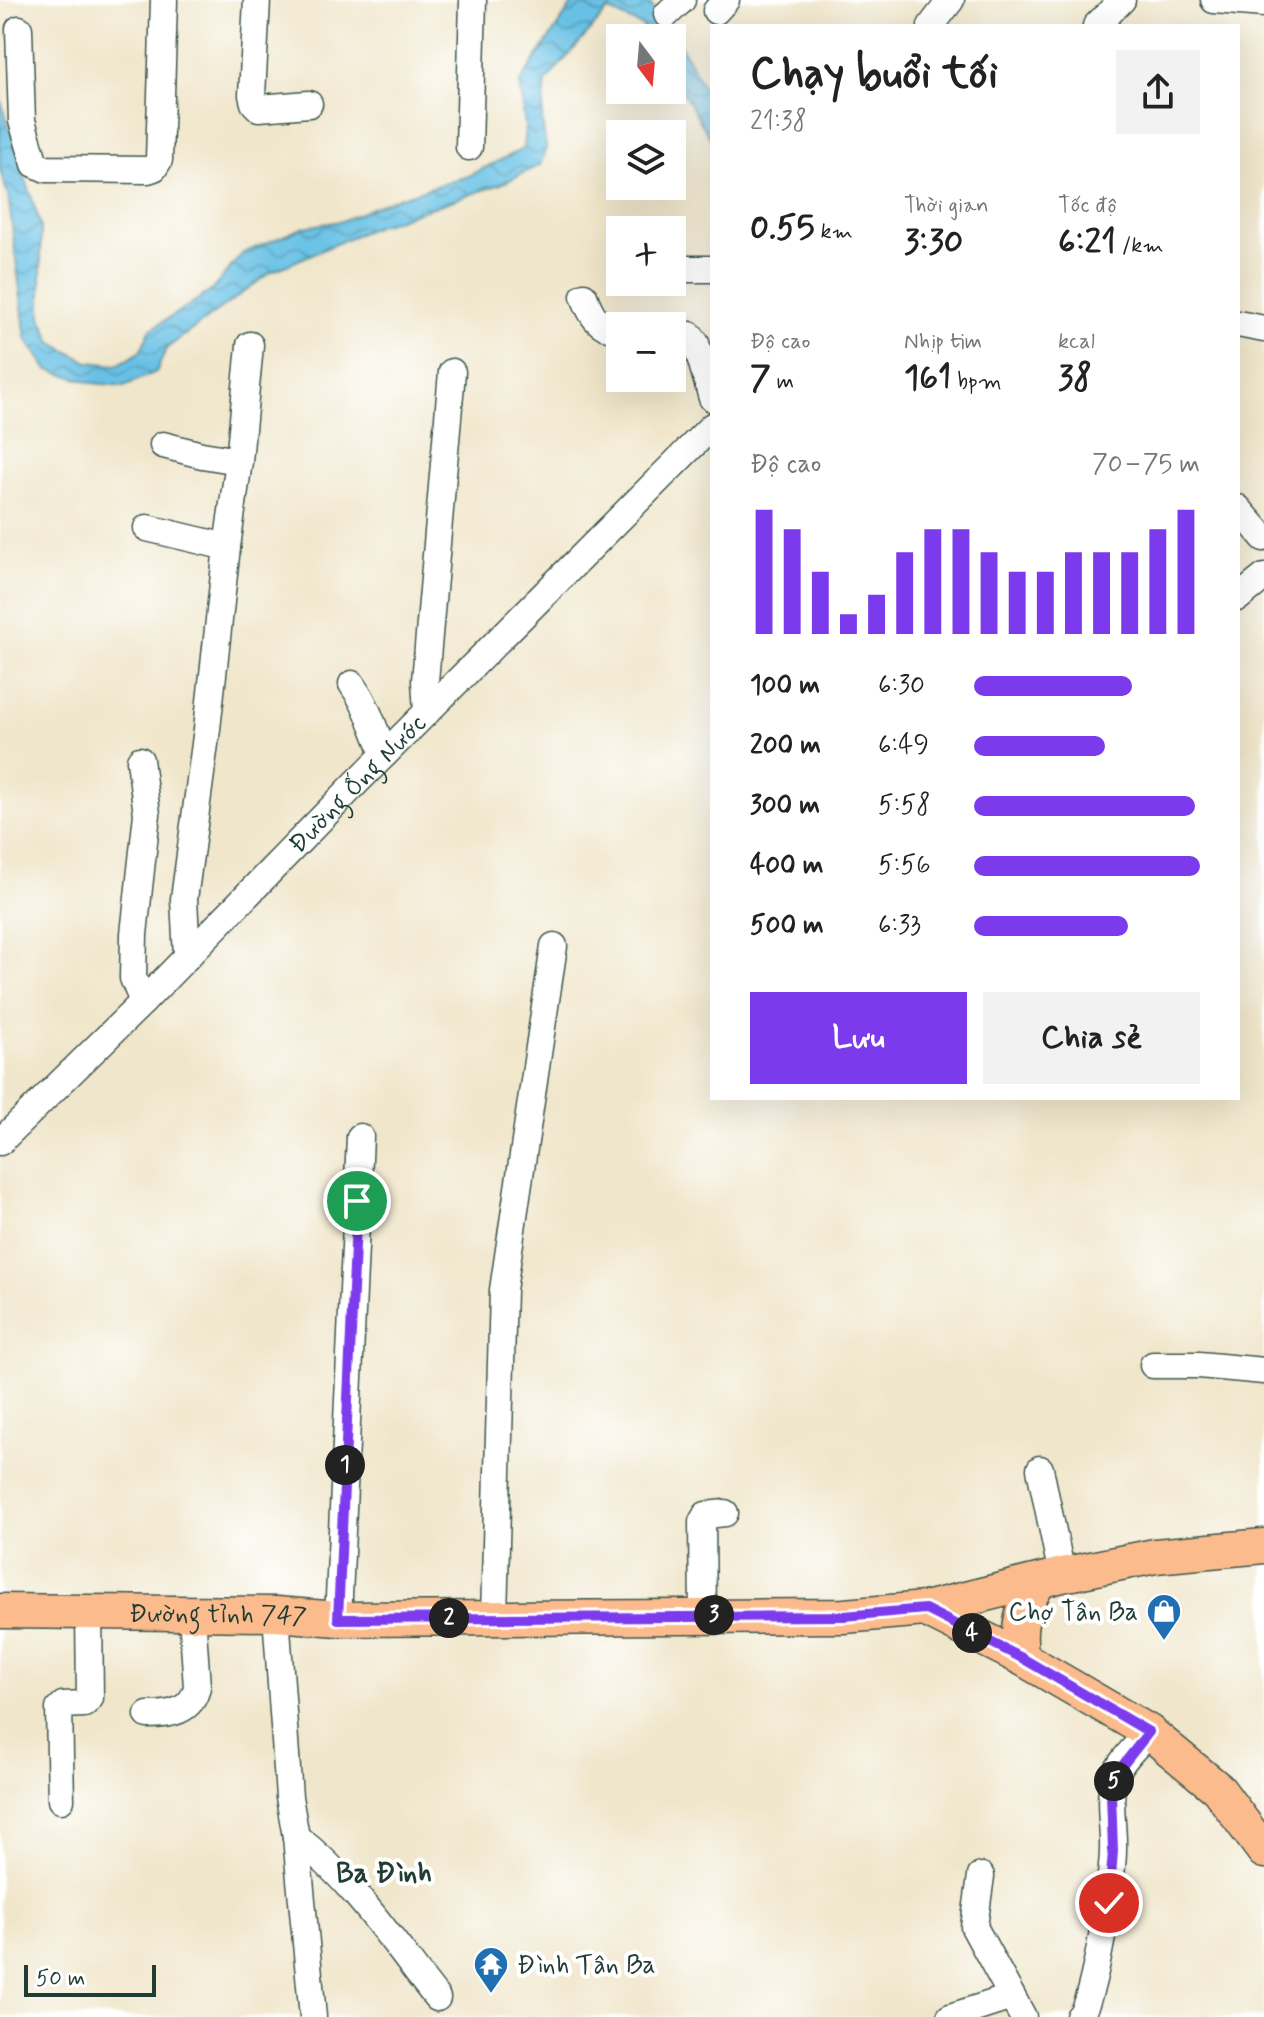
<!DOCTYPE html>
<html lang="vi">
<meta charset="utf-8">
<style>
:root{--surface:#fff;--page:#f2f2f2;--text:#222;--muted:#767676;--accent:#7c3aed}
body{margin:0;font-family:Mynerve,sans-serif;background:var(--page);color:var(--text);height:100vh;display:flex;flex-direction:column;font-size:30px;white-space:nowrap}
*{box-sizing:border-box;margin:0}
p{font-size:26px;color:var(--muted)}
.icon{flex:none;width:44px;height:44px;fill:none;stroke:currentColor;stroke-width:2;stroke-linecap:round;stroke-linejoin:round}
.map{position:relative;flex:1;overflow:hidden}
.drawer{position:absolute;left:710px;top:24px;width:530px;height:1076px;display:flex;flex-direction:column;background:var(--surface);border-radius:0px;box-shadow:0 8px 32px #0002}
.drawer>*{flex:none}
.needle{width:52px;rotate:164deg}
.fabs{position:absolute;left:606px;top:24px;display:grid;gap:16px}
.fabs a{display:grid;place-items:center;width:80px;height:80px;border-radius:0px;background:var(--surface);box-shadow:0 8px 32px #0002;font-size:40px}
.scale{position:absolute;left:24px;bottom:20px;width:132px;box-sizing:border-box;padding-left:8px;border:4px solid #1f3d34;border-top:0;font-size:22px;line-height:28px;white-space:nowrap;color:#1f3d34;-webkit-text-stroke:6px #fff;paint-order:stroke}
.pin{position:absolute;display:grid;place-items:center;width:68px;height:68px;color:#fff;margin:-34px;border:4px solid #fff;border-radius:50%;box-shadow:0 2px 8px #0007}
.km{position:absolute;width:40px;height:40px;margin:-20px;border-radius:50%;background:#222;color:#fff;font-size:22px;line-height:40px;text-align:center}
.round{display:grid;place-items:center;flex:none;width:84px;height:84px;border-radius:0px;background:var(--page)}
.head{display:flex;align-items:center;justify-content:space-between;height:136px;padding:0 40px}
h1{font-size:44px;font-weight:800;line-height:60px}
.metrics{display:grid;grid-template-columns:repeat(3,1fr);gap:12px;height:136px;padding:8px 40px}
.metrics div{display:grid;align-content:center}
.metrics b{font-size:34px;font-weight:800}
.metrics small{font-size:22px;font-weight:400}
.metrics p{font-size:22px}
.chart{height:224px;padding:16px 40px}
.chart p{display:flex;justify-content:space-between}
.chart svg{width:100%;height:144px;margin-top:8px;stroke:var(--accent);stroke-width:6}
.action{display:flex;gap:16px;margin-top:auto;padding:16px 40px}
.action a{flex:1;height:92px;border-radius:0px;background:var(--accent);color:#fff;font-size:32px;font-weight:800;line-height:92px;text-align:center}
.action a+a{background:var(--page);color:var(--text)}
ul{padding:0 40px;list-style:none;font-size:26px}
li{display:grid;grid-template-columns:128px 96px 1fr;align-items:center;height:60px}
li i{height:20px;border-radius:10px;background:var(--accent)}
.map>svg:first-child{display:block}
.water{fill:url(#water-waves);stroke:#437f8c;stroke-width:2}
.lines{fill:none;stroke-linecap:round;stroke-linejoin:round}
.minor-casing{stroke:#3e564b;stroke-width:29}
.major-casing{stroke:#3e564b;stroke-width:37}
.minor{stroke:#fff;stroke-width:26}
.major{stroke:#fbbb8d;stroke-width:34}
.route-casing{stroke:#fff;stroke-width:16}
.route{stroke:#7c3aed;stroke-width:10}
.labels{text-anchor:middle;stroke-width:8;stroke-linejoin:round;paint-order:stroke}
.street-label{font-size:26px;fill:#1f3d34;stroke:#fff}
.poi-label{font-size:26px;fill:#1f3d34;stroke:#fff;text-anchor:end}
.neighbourhood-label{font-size:28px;font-weight:bold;fill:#1f3d34;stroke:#fff}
</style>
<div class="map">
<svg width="1264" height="2017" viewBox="0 0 1264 2017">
<defs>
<pattern id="water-waves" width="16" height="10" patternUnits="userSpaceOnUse" patternTransform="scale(2)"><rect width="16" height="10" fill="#67c1e5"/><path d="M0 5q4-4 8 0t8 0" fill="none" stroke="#549eba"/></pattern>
</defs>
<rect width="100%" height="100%" fill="#fff"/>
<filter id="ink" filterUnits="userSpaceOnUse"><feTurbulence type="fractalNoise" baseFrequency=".0125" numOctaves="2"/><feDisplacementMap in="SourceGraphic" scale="16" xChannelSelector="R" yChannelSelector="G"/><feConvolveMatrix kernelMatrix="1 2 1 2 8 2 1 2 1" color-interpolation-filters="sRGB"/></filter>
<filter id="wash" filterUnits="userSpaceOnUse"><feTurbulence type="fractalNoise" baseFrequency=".006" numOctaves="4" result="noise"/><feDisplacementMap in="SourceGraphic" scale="32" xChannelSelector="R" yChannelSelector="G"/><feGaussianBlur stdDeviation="1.8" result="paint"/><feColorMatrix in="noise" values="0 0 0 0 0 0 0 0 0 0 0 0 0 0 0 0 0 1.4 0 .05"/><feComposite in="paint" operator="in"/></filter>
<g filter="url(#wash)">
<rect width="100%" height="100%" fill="#f0e6cb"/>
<!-- water -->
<polygon class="water" points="577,0 647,0 675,36 712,102 712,141 672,74 672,38 649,38 642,26 608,10 546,81 542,121 546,148 540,165 501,184 374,227 271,272 167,348 156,372 124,386 93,383 48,370 26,339 8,194 0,171 0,98 41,227 41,317 52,343 88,362 117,365 140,352 150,330 211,291 243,253 304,227 342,221 385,202 468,176 523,149 525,127 520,83 573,3"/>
</g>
<g filter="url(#ink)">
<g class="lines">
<!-- minor casing -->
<g class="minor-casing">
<g id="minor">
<polyline points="257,0 252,95 254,103 259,108 309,104"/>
<polyline points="1214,0 1264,4"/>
<polyline points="716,11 726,0"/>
<polyline points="667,14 682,0"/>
<polyline points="931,26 951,0"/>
<polyline points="1096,26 1122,0"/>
<polyline points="19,29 22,121 35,164 46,169 148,170 154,168 159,160 164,0"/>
<polyline points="469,147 473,0"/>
<polyline points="672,269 712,269"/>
<path d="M584,296C591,315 598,328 620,331"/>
<polyline points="1238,324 1264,329"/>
<polyline points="672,334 690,335 696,343 712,398"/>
<polyline points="163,445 202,455 239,461 227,547"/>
<polyline points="239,461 250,345"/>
<polyline points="1238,508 1264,538"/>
<polyline points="147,528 227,547 207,729 184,899 187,957"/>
<polyline points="1238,598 1264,577"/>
<path d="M352,684C368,706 374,730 385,754"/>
<polyline points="427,712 425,681 452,372"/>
<polyline points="140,760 147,814 134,934 133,978 143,1002"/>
<path id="s1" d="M0,1142L143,1002L356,783L712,426"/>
<polyline points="1153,1365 1199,1365 1264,1371"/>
<polyline points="1040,1469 1062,1575"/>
<polyline points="276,1614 289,1797 296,1837 313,2017"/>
<polyline points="703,1616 702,1522 706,1515 725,1513"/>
<polyline points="494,1617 503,1290 554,946"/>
<polyline points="338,1619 360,1137"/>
<path d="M148,1715C169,1715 192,1712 197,1687L192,1614"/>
<polyline points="61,1800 59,1709 63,1705 84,1704 90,1698 89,1612"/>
<path d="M296,1837C353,1880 393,1943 437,1998"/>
<polyline points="981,1876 974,1927 1023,2017"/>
<polyline points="950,2017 1012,1997"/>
<path d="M1079,2017C1094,2005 1113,1875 1113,1850C1114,1826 1107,1799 1115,1776C1121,1759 1138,1745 1149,1732"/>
</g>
</g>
<!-- major casing -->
<g class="major-casing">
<g id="major">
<polyline points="925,1609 1022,1658 1149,1732 1218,1789 1264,1851"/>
<path id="s2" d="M0,1611L276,1614L338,1619L844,1616L925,1609L1062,1575L1155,1556L1264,1546"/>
<path d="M1022,1658C1016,1627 1022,1607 1039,1582"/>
</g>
</g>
<!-- minor -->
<use href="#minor" class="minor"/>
<!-- major -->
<use href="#major" class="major"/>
</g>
</g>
<g class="lines" filter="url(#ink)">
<!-- route casing -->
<g class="route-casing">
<polyline id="route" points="357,1201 338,1619 844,1616 925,1609 1022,1658 1149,1732 1115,1775 1111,1793 1113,1851 1109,1903"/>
</g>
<!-- route -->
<use href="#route" class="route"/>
</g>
<!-- icons -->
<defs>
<g id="shop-pin" transform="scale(1.8)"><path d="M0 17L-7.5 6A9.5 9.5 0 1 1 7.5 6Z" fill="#1f6fb2" stroke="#fff"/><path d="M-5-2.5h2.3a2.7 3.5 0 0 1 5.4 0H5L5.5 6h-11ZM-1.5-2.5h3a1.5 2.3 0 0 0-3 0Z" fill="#fff"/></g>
<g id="temple-pin" transform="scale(1.8)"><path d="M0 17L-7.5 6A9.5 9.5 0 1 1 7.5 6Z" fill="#1f6fb2" stroke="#fff"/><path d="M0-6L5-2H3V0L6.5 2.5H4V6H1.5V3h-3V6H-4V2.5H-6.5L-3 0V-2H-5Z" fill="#fff"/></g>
</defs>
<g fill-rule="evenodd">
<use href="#shop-pin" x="1164" y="1611"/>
<use href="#temple-pin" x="491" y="1964"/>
</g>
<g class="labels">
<!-- street labels -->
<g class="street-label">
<text dy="9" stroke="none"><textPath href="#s1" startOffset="506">Đường Ống Nước</textPath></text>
<text dy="9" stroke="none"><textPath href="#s2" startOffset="218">Đường tỉnh 747</textPath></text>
</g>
<!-- poi labels -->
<g class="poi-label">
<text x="1138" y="1620">Chợ Tân Ba</text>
<text x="517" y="1973" text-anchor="start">Đình Tân Ba</text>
</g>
<!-- neighbourhood labels -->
<g class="neighbourhood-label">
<text x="384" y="1882">Ba Đình</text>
</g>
</g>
</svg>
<div class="fabs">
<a><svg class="needle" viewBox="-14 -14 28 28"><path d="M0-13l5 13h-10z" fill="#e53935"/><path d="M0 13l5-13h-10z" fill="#767676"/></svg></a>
<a><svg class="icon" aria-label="layers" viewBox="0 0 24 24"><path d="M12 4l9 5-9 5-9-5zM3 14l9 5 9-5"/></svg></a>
<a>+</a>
<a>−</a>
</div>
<div class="scale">50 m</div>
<div class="pin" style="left:357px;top:1201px;background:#1e9e55"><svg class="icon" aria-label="arrive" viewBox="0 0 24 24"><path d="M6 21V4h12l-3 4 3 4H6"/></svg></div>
<div class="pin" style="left:1109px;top:1903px;background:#d93025"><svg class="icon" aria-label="check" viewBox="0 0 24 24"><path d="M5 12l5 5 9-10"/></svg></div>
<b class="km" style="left:345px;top:1465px">1</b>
<b class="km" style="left:449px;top:1618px">2</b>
<b class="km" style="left:714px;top:1615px">3</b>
<b class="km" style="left:972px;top:1633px">4</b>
<b class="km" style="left:1114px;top:1781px">5</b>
<section class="drawer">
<div class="head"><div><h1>Chạy buổi tối</h1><p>21:38</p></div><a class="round"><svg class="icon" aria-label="share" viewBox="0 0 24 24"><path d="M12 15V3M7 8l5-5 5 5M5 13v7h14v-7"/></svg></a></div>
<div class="metrics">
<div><b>0.55<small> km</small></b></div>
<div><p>Thời gian</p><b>3:30</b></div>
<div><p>Tốc độ</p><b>6:21<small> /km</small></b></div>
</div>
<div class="metrics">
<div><p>Độ cao</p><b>7<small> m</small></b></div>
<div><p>Nhịp tim</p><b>161<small> bpm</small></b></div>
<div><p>kcal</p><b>38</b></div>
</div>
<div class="chart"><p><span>Độ cao</span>70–75 m</p>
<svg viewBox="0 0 160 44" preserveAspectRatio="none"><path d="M5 44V6M15 44V12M25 44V25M35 44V38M45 44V32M55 44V19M65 44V12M75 44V12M85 44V19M95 44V25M105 44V25M115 44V19M125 44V19M135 44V19M145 44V12M155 44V6"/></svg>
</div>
<ul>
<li><b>100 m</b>6:30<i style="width:70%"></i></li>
<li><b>200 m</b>6:49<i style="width:58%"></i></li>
<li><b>300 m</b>5:58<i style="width:98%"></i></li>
<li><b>400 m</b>5:56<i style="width:100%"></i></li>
<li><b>500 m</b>6:33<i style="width:68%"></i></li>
</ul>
<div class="action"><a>Lưu</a><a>Chia sẻ</a></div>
</section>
</div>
